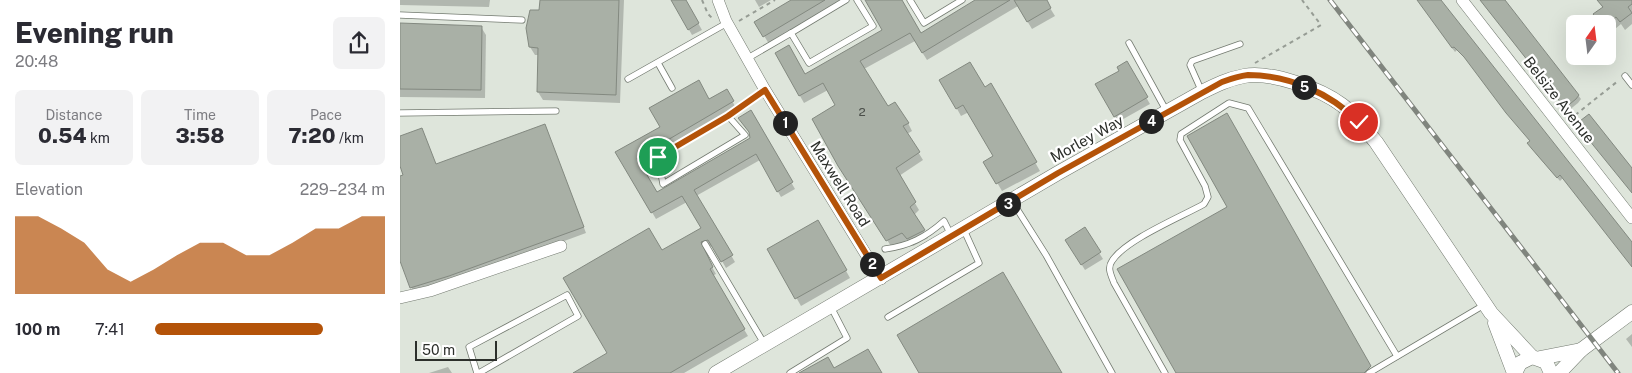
<!DOCTYPE html>
<meta charset="utf-8">
<style>
:root{--surface:#fff;--page:#f2f2f3;--text:#2b2b33;--muted:#7c7c81;--accent:#b45309}
body{margin:0;font-family:"Public Sans",sans-serif;background:var(--page);color:var(--text);height:100vh;display:flex;flex-direction:column;font-size:19px;white-space:nowrap}
*{box-sizing:border-box;margin:0}
p{font-size:16px;color:var(--muted)}
.icon{flex:none;width:28px;height:28px;fill:none;stroke:currentColor;stroke-width:2;stroke-linecap:round;stroke-linejoin:round}
.map{position:relative;flex:1;overflow:hidden}
.details{display:flex;flex-direction:column;background:var(--surface);width:400px}
.details>*{flex:none}
.needle{width:32px;rotate:14deg}
.controls{position:absolute;left:1166px;top:15px;display:grid;gap:10px}
.controls a{display:grid;place-items:center;width:50px;height:50px;border-radius:8px;background:var(--surface);box-shadow:0 5px 20px #0002;font-size:25px}
.scale{position:absolute;left:15px;bottom:12px;width:82px;box-sizing:border-box;padding-left:5px;border:2px solid #2c2f2b;border-top:0;font-size:14px;line-height:18px;white-space:nowrap;color:#2c2f2b;-webkit-text-stroke:4px #fff;paint-order:stroke}
.pin{position:absolute;display:grid;place-items:center;width:42px;height:42px;color:#fff;margin:-21px;border:2px solid #fff;border-radius:50%;box-shadow:0 1px 5px #0007}
.km{position:absolute;width:25px;height:25px;margin:-12px;border-radius:50%;background:#222;color:#fff;font-size:14px;line-height:25px;text-align:center}
.round{display:grid;place-items:center;flex:none;width:52px;height:52px;border-radius:8px;background:var(--page)}
.head{display:flex;align-items:center;justify-content:space-between;height:85px;padding:0 15px}
h1{font-size:28px;font-weight:800;line-height:38px}
.stats{display:grid;grid-template-columns:repeat(3,1fr);gap:8px;height:85px;padding:5px 15px}
.stats div{display:grid;align-content:center;border-radius:8px;background:var(--page);text-align:center}
.stats b{font-size:21px;font-weight:800}
.stats small{font-size:14px;font-weight:400}
.stats p{font-size:14px}
.chart{height:140px;padding:10px 15px}
.chart p{display:flex;justify-content:space-between}
.chart svg{width:100%;height:90px;margin-top:5px;fill:var(--accent);opacity:.7}
ul{padding:0 15px;list-style:none;font-size:16px}
li{display:grid;grid-template-columns:80px 60px 1fr;align-items:center;height:38px}
li i{height:12px;border-radius:6px;background:var(--accent)}
main{display:flex;flex:1;min-height:0}
.map>svg:first-child{display:block}
.shadow{fill:#0003}
.building{fill:#a9b0a6;stroke:#838980}
.lines{fill:none;stroke-linecap:round;stroke-linejoin:round}
.service-casing{stroke:#737a70;stroke-width:7}
.minor-casing{stroke:#737a70;stroke-width:12}
.tertiary-casing{stroke:#737a70;stroke-width:15}
.path{stroke:#969c94;stroke-width:2;stroke-dasharray:4 4;stroke-linecap:butt}
.service{stroke:#fff;stroke-width:5.5}
.minor{stroke:#fff;stroke-width:11}
.tertiary{stroke:#fff;stroke-width:14}
.rail-casing{stroke:#80857e;stroke-width:5}
.rail{stroke:#fff;stroke-width:3;stroke-dasharray:9;stroke-linecap:butt}
.route-casing{stroke:#fff;stroke-width:10}
.route{stroke:#b45309;stroke-width:6}
.labels{text-anchor:middle;stroke-width:4.5;stroke-linejoin:round;paint-order:stroke}
.number-label{font-size:12px;fill:#4b4f4a}
.street-label{font-size:15px;fill:#2c2f2b;stroke:#fff}
</style>
<main>
<section class="details">
<div class="head"><div><h1>Evening run</h1><p>20:48</p></div><a class="round"><svg class="icon" aria-label="share" viewBox="0 0 24 24"><path d="M12 15V3M7 8l5-5 5 5M5 13v7h14v-7"/></svg></a></div>
<div class="stats">
<div><p>Distance</p><b>0.54<small> km</small></b></div>
<div><p>Time</p><b>3:58</b></div>
<div><p>Pace</p><b>7:20<small> /km</small></b></div>
</div>
<div class="chart"><p><span>Elevation</span>229–234 m</p>
<svg viewBox="0 0 160 44" preserveAspectRatio="none"><path d="M0 44V6L10 6L20 12L30 19L40 32L50 38L60 32L70 25L80 19L90 19L100 25L110 25L120 19L130 12L140 12L150 6L160 6V44z"/></svg>
</div>
<ul>
<li><b>100 m</b>7:41<i style="width:73%"></i></li>
</ul>
</section>
<div class="map">
<svg width="1232" height="373" viewBox="0 0 1232 373">
<rect width="100%" height="100%" fill="#dee5db"/>
<!-- shadow -->
<g class="shadow">
<polygon points="0,0 90,0 89,7 0,5"/>
<polygon points="141,0 224,0 220,103 143,100 138,92 139,55 135,55 130,47 140,12"/>
<polygon points="272,0 285,0 302,30 292,35"/>
<polygon points="355,0 371,0 359,7"/>
<polygon points="393,0 443,0 369,44 356,22"/>
<polygon points="467,0 500,0 520,35 578,0 645,0 655,16 632,29 618,6 527,60 515,41 464,69 488,107 508,123 512,131 507,134 523,160 499,176 519,210 514,215 528,238 513,246 507,240 492,248 414,119 437,105 428,90 404,103 376,54 405,75 484,30"/>
<polygon points="1018,0 1040,0 1163,178 1160,181 1136,154 1131,141 1068,61 1057,50 1055,52"/>
<polygon points="1080,0 1103,0 1178,95 1181,99 1178,103 1168,111"/>
<polygon points="1197,0 1232,0 1232,24 1225,30 1221,24 1209,34 1208,24 1201,24 1195,14 1203,8"/>
<polygon points="0,25 81,27 86,35 85,98 0,97"/>
<polygon points="726,63 750,104 718,122 697,85 721,71"/>
<polygon points="541,80 584,89 591,85 640,171 602,191 585,162 594,157 569,112 561,116"/>
<polygon points="326,90 336,108 239,164 257,193 352,139 350,112 395,189 381,197 360,160 296,196 335,262 326,268 314,247 306,245 304,253 316,274 312,276 348,336 284,373 175,373 209,353 262,252 303,228 287,202 256,219 217,153"/>
<polygon points="145,126 186,233 53,282 14,294 0,258 0,177 5,176 0,162 0,138 22,130 36,166"/>
<polygon points="418,221 450,278 401,306 369,249"/>
<polygon points="684,229 703,259 685,270 670,246"/>
<polygon points="1232,334 1232,347 1226,339"/>
<polygon points="48,367 52,373 29,373"/>
</g>
<!-- building -->
<g class="building">
<polygon points="140,0 219,0 216,95 137,92 138,48 129,47 126,28 130,10 139,10"/>
<polygon points="271,0 286,0 299,23 288,30"/>
<polygon points="391,0 425,0 363,37 354,22"/>
<polygon points="465,0 502,0 521,33 575,0 610,0 522,53 510,33 460,61 488,106 495,102 509,123 503,126 520,152 496,168 516,202 510,207 525,230 507,239 502,233 486,241 438,166 412,119 435,105 423,83 399,96 375,53 389,45 405,74 482,30"/>
<polygon points="614,0 647,0 651,8 627,22"/>
<polygon points="1017,0 1041,0 1232,242 1232,267 1160,175 1157,178 1132,149 1127,143 1130,141 1106,113 1064,57 1054,47 1052,48"/>
<polygon points="1080,0 1105,0 1179,95 1176,99 1165,108"/>
<polygon points="1197,0 1232,0 1232,4 1228,7 1232,13 1220,22 1216,17 1207,24 1201,24 1193,14 1203,7"/>
<polygon points="0,23 82,26 81,90 0,89"/>
<polygon points="727,61 748,97 714,117 695,84 719,71 717,67"/>
<polygon points="570,62 585,87 591,83 637,162 596,184 583,162 593,156 563,105 556,109 539,80"/>
<polygon points="299,80 309,99 327,89 334,101 237,158 257,192 350,138 349,132 338,118 351,110 393,182 377,192 356,154 294,190 333,255 321,262 308,240 301,242 313,267 310,269 345,329 270,373 173,373 207,353 163,278 249,228 262,250 301,228 282,196 251,213 215,152 260,127 249,108"/>
<polygon points="827,113 971,366 964,373 776,373 717,269 827,207 787,136"/>
<polygon points="1189,114 1232,168 1232,193 1176,124"/>
<polygon points="145,124 184,227 49,276 10,288 0,261 0,176 3,175 0,166 0,136 22,128 36,164"/>
<polygon points="418,220 447,270 395,299 367,249"/>
<polygon points="685,227 701,252 681,265 665,240"/>
<polygon points="603,272 662,373 519,373 497,335"/>
<polygon points="468,349 482,373 399,373 428,357 434,368"/>
</g>
<g class="lines">
<!-- service casing -->
<g class="service-casing">
<g id="service">
<polyline points="446,0 391,33 409,63 473,26 457,0"/>
<polyline points="510,0 524,23 562,0"/>
<polyline points="0,15 122,20"/>
<polyline points="729,43 767,112"/>
<polyline points="348,58 391,33"/>
<polyline points="258,63 272,88"/>
<polyline points="1225,76 1232,85"/>
<polyline points="228,79 327,23"/>
<polyline points="802,92 790,65 792,61 840,44"/>
<polyline points="0,113 156,111"/>
<polygon points="328,116 345,135 263,184 258,157"/>
<polyline points="328,116 365,90"/>
<polyline points="612,201 646,255 712,373"/>
<polyline points="305,244 365,345"/>
<path d="M485,249C509,246 526,237 544,221L551,235"/>
<polyline points="488,317 579,263 564,230"/>
<polyline points="77,373 69,347 167,295 178,316 79,373"/>
<polyline points="390,373 447,338 431,307"/>
<path d="M765,373L714,283C711,275 707,268 712,261C725,240 781,217 804,204L808,197L805,186L780,140L781,134L829,103L848,108L997,356"/>
<polyline points="969,373 1084,305"/>
</g>
</g>
<!-- minor casing -->
<g class="minor-casing">
<g id="minor">
<polyline points="318,0 326,21 365,90 481,279"/>
<polyline points="1062,0 1232,218"/>
<polyline points="0,298 30,291 161,246"/>
</g>
</g>
<!-- tertiary casing -->
<g class="tertiary-casing">
<g id="tertiary">
<polyline points="1095,323 1114,373"/>
<polyline points="1140,358 1181,350"/>
<path d="M316,373L658,173L802,92C816,85 828,79 844,76C871,71 921,89 942,105C955,115 965,129 976,142L1091,313L1132,357"/>
<polyline points="1115,373 1120,363 1132,357 1146,362 1151,373"/>
<polyline points="1159,373 1181,350 1232,312"/>
</g>
</g>
<!-- path -->
<g class="path">
<polyline points="302,0 308,14 314,20"/>
<polyline points="339,21 375,0"/>
<polyline points="855,63 921,25 902,0"/>
<polyline points="1169,120 1218,81"/>
</g>
<!-- service -->
<use href="#service" class="service"/>
<!-- minor -->
<use href="#minor" class="minor"/>
<!-- tertiary -->
<use href="#tertiary" class="tertiary"/>
<!-- rail casing -->
<g class="rail-casing">
<polyline id="rail" points="930,0 1218,373"/>
</g>
<!-- rail -->
<use href="#rail" class="rail"/>
</g>
<g class="lines">
<!-- route casing -->
<g class="route-casing">
<path id="route" d="M258,157L328,116L365,90L481,278L658,173L822,82C830,79 839,76 848,75C889,75 930,93 959,122"/>
</g>
<!-- route -->
<use href="#route" class="route"/>
</g>
<g class="labels">
<!-- number labels -->
<g class="number-label">
<text x="462" y="116">2</text>
</g>
<!-- street labels -->
<g class="street-label">
<text transform="translate(1159 100) rotate(52)" y="5">Belsize Avenue</text>
<text transform="translate(687 139) rotate(-29)" y="5">Morley Way</text>
<text transform="translate(440 184) rotate(58)" y="5">Maxwell Road</text>
</g>
</g>
</svg>
<div class="controls">
<a><svg class="needle" viewBox="-14 -14 28 28"><path d="M0-13l5 13h-10z" fill="#e53935"/><path d="M0 13l5-13h-10z" fill="#7c7c81"/></svg></a>
</div>
<div class="scale">50 m</div>
<div class="pin" style="left:258px;top:157px;background:#1e9e55"><svg class="icon" aria-label="arrive" viewBox="0 0 24 24"><path d="M6 21V4h12l-3 4 3 4H6"/></svg></div>
<div class="pin" style="left:959px;top:122px;background:#d93025"><svg class="icon" aria-label="check" viewBox="0 0 24 24"><path d="M5 12l5 5 9-10"/></svg></div>
<b class="km" style="left:385px;top:123px">1</b>
<b class="km" style="left:472px;top:264px">2</b>
<b class="km" style="left:608px;top:204px">3</b>
<b class="km" style="left:751px;top:121px">4</b>
<b class="km" style="left:904px;top:87px">5</b>
</div>
</main>
